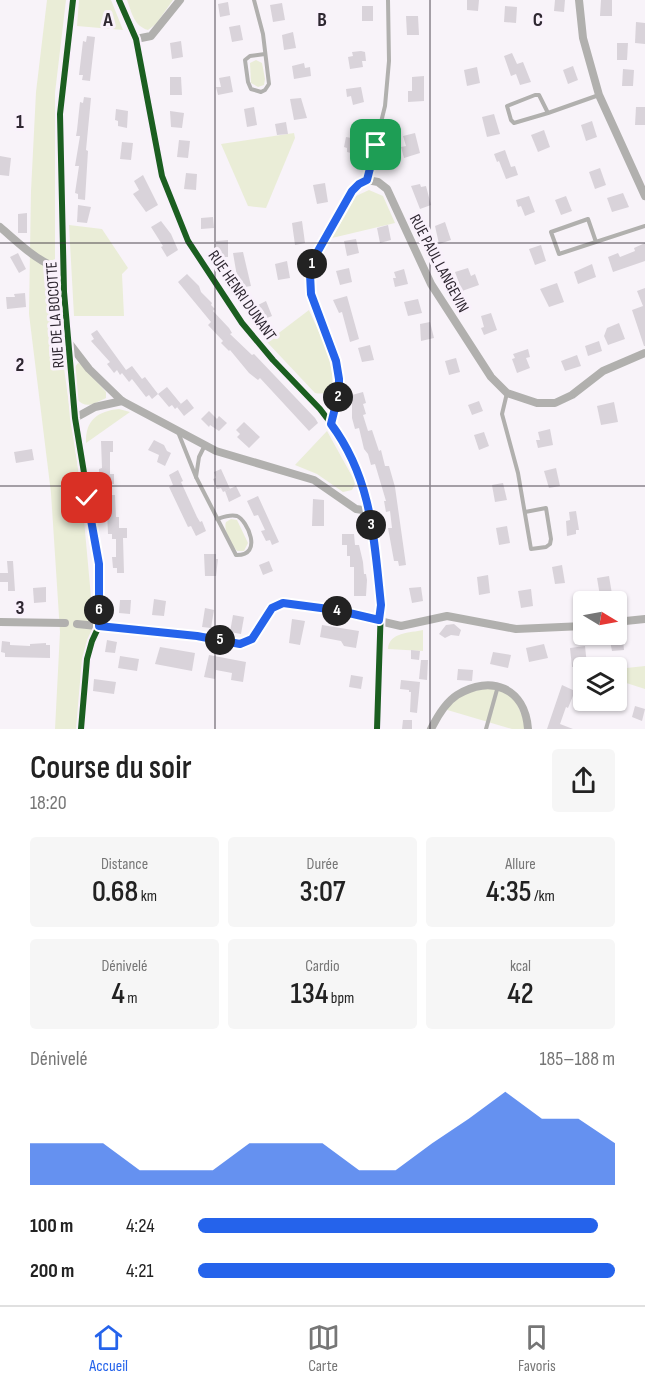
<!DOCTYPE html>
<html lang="fr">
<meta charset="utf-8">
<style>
:root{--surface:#fff;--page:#f6f6f6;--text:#222;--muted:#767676;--line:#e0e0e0;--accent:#2563eb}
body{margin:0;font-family:"Sofia Sans Condensed",sans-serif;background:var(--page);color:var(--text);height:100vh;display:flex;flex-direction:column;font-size:22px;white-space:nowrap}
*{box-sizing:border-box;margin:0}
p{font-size:20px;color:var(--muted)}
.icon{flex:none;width:33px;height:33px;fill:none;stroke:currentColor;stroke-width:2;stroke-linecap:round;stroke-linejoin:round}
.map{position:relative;height:729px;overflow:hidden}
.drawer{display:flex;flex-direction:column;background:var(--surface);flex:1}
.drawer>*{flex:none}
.needle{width:39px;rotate:100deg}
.controls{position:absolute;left:573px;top:591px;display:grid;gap:12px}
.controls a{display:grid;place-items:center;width:54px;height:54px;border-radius:6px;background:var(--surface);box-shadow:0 2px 4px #0004;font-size:30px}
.pin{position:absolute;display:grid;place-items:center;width:51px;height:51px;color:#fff;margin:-26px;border-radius:12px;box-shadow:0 3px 9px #0006}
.km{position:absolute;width:30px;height:30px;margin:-15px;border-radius:50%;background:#222;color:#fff;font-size:16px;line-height:30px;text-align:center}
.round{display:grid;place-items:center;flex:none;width:63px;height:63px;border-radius:6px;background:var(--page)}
.headline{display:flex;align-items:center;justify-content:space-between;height:102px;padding:0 30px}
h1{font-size:33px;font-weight:600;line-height:45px}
.metrics{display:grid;grid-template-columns:repeat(3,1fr);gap:9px;height:102px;padding:6px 30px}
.metrics div{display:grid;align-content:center;border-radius:6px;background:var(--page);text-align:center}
.metrics b{font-size:30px;font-weight:600}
.metrics small{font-size:16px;font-weight:400}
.metrics p{font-size:16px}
.chart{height:168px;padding:12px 30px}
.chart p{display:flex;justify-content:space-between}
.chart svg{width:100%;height:108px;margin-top:6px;fill:var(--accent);opacity:.7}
ul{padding:0 30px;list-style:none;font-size:20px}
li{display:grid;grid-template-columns:96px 72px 1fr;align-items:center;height:45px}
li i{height:15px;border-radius:8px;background:var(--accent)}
.dock{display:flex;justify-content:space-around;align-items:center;height:84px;border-top:2px solid var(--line);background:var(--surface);font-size:16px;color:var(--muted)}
.dock a{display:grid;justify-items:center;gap:3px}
.dock .on{color:var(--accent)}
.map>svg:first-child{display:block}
.green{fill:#eaedd7}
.building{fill:#d9d3da}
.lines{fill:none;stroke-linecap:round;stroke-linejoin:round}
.service{stroke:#b1b0ae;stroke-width:4}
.minor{stroke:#b1b0ae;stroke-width:8}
.cycleway-casing{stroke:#f9f1fb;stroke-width:10}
.cycleway{stroke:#1b5e20;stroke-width:6}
.route-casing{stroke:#fff;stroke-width:12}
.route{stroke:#2563eb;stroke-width:8}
.grid{fill:none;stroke:#2e2731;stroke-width:1.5;stroke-opacity:0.55}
.labels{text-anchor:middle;stroke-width:6;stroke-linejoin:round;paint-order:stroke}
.street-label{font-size:16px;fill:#2e2731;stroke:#f9f1fb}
.grid-label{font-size:20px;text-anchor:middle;font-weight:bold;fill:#2e2731;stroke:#f9f1fb;stroke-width:6;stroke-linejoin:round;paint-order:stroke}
</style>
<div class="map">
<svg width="645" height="729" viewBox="0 0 645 729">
<rect width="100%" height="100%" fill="#f8f3f9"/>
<!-- green -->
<g class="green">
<polygon points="47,0 66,0 55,93 55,303 82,498 93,619 85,729 55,729 60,632 51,493 29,314 31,191 36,92"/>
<polygon points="79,0 111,0 123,30 77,26"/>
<path d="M127,0H173L156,24L148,30C134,26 132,13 127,0Z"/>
<polygon points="256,60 262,63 265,79 264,85 258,87 251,83 250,63"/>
<polygon points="294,133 295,138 266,208 248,206 221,144"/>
<polygon points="369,190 383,196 395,223 332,238 356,196"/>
<polygon points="69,225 102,229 128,268 122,274 124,316 74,316"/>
<path d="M309,310C315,324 355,401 315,393L267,342Z"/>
<path d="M78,363L81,364L106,392V398C95,403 86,410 77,399L75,367Z"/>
<path d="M119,409L130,412L86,443C85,420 98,411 119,409Z"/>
<polygon points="327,431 353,478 355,484 352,490 343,492 317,474 295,465"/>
<path d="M231,519L237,520L248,543L244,551H237C231,544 223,530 226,522Z"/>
<path d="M423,630V651L388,649C389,632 410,633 423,630Z"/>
<polygon points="645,666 645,689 617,680 617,669"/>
<polygon points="489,684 512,693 528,729 512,729 444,709 455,696"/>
</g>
<!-- building -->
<g class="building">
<polygon points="467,0 479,0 478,11 467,10"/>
<polygon points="555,0 565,0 564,12 554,11"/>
<polygon points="601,0 612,0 612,16 600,16"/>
<polygon points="228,2 230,15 220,17 218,4"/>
<polygon points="282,3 285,20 273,22 270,5"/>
<rect x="362" y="6" width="11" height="15"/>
<polygon points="505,6 517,7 516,23 504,22"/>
<polygon points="406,16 418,16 419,35 407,35"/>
<polygon points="636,22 645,23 645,44 635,43"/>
<polygon points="240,25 243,40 232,42 229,27"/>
<polygon points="293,32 296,48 284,50 282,35"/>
<polygon points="87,36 95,37 90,81 82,80 83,75 79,75 83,41 86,42"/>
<polygon points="181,41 183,57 172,59 170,43"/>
<polygon points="617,43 628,43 627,60 617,60"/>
<polygon points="361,51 365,52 366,61 362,61 363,67 350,69 348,57 353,56 352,52"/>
<polygon points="512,53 517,64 523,62 531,82 520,85 516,74 511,76 504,56"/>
<polygon points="304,63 305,68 310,67 311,76 294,79 292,66"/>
<polygon points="573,66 578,80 568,84 563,70"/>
<polygon points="477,67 480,83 467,86 464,70"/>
<polygon points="623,69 634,70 633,86 622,86"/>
<polygon points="230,76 233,92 218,95 216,87 221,87 219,78"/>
<polygon points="424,76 424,101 408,102 408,91 412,91 412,77"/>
<polygon points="170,77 181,77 182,95 170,95"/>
<polygon points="361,87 364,102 353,105 351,96 347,97 346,89"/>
<polygon points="84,97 91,98 86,150 88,151 85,200 78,199 78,194 75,193 79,166 75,166 80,136 76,136 77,130 80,102 83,103"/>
<polygon points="301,98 307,118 294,120 290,99"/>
<polygon points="254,107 257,125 247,127 244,109"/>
<polygon points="636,107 645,107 645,125 635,125"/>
<polygon points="116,109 128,111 127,128 118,126 118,121 115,120"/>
<polygon points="170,111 184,113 182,128 171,127"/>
<polygon points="494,114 500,134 487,137 482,117"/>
<polygon points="592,121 597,137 586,141 581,125"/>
<polygon points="286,122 288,134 277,135 275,124"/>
<polygon points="544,130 550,147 538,152 531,135"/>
<polygon points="415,133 420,153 404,158 401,147 406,146 403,136"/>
<polygon points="346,137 362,140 359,155 347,152 347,148 344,147"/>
<polygon points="179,140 190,141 188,158 177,157"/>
<polygon points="122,142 133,143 131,160 120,159"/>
<polygon points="505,150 511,167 515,166 518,175 506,179 499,161 497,162 494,154"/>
<polygon points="0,156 11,158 9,176 0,175"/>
<polygon points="600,168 606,185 595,189 589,172"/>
<polygon points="186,173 197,174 196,190 184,189"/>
<polygon points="143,175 158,205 146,212 133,194 139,190 134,181"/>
<polygon points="325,183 328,202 317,204 313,185"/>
<polygon points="420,184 421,187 426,186 431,205 420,209 411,186"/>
<polygon points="623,193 629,207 612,212 607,198"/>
<polygon points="529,196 535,212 525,216 521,206 518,207 516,200"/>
<polygon points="566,196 572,211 561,215 555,200"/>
<polygon points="78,205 91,207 87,223 77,222"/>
<polygon points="27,213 27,233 18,233 18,214"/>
<polygon points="213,217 214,228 201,229 201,218"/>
<polygon points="161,221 171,234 178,250 167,257 161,247 163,246 151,227"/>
<polygon points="302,221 305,243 295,245 292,223"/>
<polygon points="445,222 451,240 439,244 435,226"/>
<polygon points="388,225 391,240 380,243 377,228"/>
<polygon points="356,239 359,253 347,256 344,241"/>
<polygon points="228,240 228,257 216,257 216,241"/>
<polygon points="645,243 645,261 613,272 608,257 618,253 620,257 635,251 634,248"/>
<polygon points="541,245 546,261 535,265 529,249"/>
<polygon points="243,252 251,286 239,288 233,253"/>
<polygon points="18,253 26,269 19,273 10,257"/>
<polygon points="287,261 290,278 278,280 275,264"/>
<polygon points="592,264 596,277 578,284 574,272"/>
<polygon points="349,268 352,282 340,285 336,271"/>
<polygon points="468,268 471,276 475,274 479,285 462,291 455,272"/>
<polygon points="404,269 408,284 395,287 393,278 396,278 394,272"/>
<polygon points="187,274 199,286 201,292 212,303 211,305 215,309 213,311 229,328 232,333 230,334 252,355 254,354 315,418 318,423 309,431 260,378 258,380 249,373 230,350 229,351 221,343 223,341 208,325 211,322 178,282"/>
<polygon points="557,283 564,302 549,307 540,289"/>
<polygon points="645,288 645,346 644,346 632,310 643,306 637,291"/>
<polygon points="25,293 26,307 7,309 6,297 15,297 14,294"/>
<polygon points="347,296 359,339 350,342 342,312 339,313 333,300"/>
<polygon points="418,299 422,313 408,316 404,302"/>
<polygon points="266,301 272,316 262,320 256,306"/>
<polygon points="491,313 497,330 484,335 481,328 484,327 481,316"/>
<polygon points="430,322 434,338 421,341 420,324"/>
<polygon points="619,323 625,339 608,345 604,336 607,328"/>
<polygon points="97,330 126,370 132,366 142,379 145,377 158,394 152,399 149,395 146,397 132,379 129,382 122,373 120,375 117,370 114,373 107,364 110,362 91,341 94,339 91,334"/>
<polygon points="599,341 602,351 588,356 585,346"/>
<polygon points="370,345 374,360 362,362 358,348"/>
<polygon points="528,349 530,357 526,358 530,368 517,373 512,359 515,358 513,354"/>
<polygon points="577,355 581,366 565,371 561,361"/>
<polygon points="456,358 460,372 449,375 445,361"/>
<polygon points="167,387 181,404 175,409 172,405 169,407 158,394"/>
<polygon points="363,392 366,403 363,404 366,414 363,415 368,431 372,430 379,451 381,450 385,466 389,466 395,487 406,565 399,566 398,561 394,561 388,528 392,528 390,511 386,512 384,501 386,501 375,464 371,465 368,454 364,449 359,428 355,429 352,418 352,395"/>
<polygon points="187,399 194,408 184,416 177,407"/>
<polygon points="479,401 483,411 472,415 468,405"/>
<polygon points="614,402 618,422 601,425 597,406"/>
<polygon points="209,411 217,419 219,416 227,423 219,431 210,425 209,427 201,419"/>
<polygon points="244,422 260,437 249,448 237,437 240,434 236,430"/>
<polygon points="550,429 553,445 538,448 536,440 540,440 538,432"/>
<polygon points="484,432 489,446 479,450 474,435"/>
<polygon points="154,440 164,445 167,451 171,453 165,466 157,462 159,455 148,450"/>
<polygon points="101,441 113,441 113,452 110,452 110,474 114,474 114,484 102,485 102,480 99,480 99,469 102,468"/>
<polygon points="32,449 34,460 16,463 14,452"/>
<polygon points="556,468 560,486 549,488 544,471"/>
<polygon points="221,469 230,489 223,492 221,488 217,489 213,479 216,478 214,472"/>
<polygon points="178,470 183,481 181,482 197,517 200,522 202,521 206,531 196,536 191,526 188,527 169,487 173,485 169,475"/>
<polygon points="503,483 507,500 495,502 492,485"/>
<polygon points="236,486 241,496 229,502 225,491"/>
<polygon points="108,495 115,495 116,517 119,517 119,528 127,528 127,538 123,538 124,573 117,573 117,568 113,568 112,557 116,557 116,539 112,539 112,534 108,534 107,511 105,511 104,501 108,500"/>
<polygon points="258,496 279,542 272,545 270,540 266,541 261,531 265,530 258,515 254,516 247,501"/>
<polygon points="313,499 324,500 324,526 312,526"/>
<polygon points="576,511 579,530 576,530 576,534 567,536 566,521 570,520 569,512"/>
<polygon points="507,526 510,543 499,545 496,528"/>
<polygon points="342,534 354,534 355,545 359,545 363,562 364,574 366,574 367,580 366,596 354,596 354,567 350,567 350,556 347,556 347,545 342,545"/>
<polygon points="204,554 216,554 216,559 218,559 216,576 205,576"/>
<polygon points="7,561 13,561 15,591 8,591 8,582 0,582 0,573 8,573"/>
<polygon points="269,561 273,571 263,575 259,565"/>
<polygon points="562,565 565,583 555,584 552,567"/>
<polygon points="488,575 490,593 479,595 477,577"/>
<polygon points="609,576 612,594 600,596 597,578"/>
<polygon points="46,587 46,602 34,603 33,588"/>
<polygon points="421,587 423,601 412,603 409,588"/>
<polygon points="531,589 533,606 521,608 518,591"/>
<polygon points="154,599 166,601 164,616 152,615"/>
<polygon points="120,600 131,600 130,614 119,613"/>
<polygon points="205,608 214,610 211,628 202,627"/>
<polygon points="233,615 244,617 241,634 230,632"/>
<polygon points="292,619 305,621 300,645 289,643"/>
<polygon points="454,624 461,630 459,636 451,635 445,638 439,634 446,625"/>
<polygon points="322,625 359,631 356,648 344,646 341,641 320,637"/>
<polygon points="107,640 117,642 115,653 105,652"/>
<polygon points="623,640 624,650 612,651 610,641"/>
<polygon points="2,641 10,642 10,645 30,646 30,644 46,643 46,645 50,645 50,658 5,657 5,653 1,652"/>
<polygon points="544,644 548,658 529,662 526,648"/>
<polygon points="585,646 587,665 572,667 570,648"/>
<polygon points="160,647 195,653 192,671 155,664"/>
<polygon points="411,650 420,651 419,660 411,659"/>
<polygon points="493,652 511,655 508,668 490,664"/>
<polygon points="209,655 246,662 243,682 231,680 232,673 216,670 215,679 204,677"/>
<polygon points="120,656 139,659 137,671 118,668"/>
<polygon points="421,660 428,660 427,680 419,679"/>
<polygon points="458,669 473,670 472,681 457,680"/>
<polygon points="351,675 363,677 361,689 349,687"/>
<polygon points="94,679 116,682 114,694 93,691"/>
<polygon points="401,680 420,682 417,713 410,712 411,692 409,692 409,690 400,689"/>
<polygon points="562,685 575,691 568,708 566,707 560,724 573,729 547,729"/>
<polygon points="635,706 645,709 642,721 632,717"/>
<polygon points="403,720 412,720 412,729 402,729"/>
</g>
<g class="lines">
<!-- service -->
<g class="service">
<polyline points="254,0 263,34 269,84 265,90 261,92 251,89 248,82 245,60 250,56 265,54"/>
<polyline points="548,113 514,123 511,120 507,106 535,95 539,95 548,113 599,95"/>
<polyline points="367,179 385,106 389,61 388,0"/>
<polyline points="596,242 588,219 551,232 559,254 645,226"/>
<polyline points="507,393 502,414 518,473 531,549 546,547 550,544 551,539 546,508 525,512"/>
<path d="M178,432L196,477L236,555C264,556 247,520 237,516C230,514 223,517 217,519"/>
<polyline points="196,477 199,457 205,445"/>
<polyline points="486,729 498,686"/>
</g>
<!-- minor -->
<g class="minor">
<polyline points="73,0 60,114 64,292 75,418 99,564 99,626 92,641 87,659 81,729"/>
<polyline points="119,0 136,39 162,176 188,241 242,323 273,360 320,409 342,438 359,471 368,501 381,605 377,729"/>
<polyline points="579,0 583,38 599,95 645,196"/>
<polyline points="136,39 151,36 180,0"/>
<path d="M0,227C19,243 38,263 63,270"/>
<polyline points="69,343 89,369 122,401 216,451 314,480 356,509 369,511"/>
<polyline points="75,418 95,407 122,401"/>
<path d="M331,424C337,403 342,383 336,360C328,332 306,303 310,273C314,246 339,215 352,191L359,184L367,180L378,182L387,189L431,284L491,377L507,393L537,403H555L572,395L603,371L645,353"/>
<polyline points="0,622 65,623"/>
<polyline points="616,622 645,619"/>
<path d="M77,624C117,628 157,631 198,636C212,638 230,645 244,643C264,640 259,603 289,603L336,611L401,626L447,616L516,629L584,626"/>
<path d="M431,729C437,717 446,702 457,695C491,674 525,688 528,729"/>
</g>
<!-- cycleway casing -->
<g class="cycleway-casing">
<g id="cycleway">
<polyline points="73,0 60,114 64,292 75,418 99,564 99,626 92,641 87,659 81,729"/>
<polyline points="119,0 136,39 162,176 188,241 242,323 273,360 320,409 342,438 359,471 368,501 381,605 377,729"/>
</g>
</g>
<!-- cycleway -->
<use href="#cycleway" class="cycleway"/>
</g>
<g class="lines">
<!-- route casing -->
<g class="route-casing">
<path id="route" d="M87,498L99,564V626L197,636L240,644L252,639L272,608L283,603L336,610L379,620L381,605C374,539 372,479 331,424L339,392V379L336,361L311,294L310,274L314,258L352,191L359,184L367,180L376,145"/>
</g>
<!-- route -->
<use href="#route" class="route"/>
</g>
<!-- grid -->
<path class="grid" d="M215,0V729M430,0V729M0,243H645M0,486H645"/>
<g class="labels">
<!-- street labels -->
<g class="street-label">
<text transform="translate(440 263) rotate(62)" y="6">RUE PAUL LANGEVIN</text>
<text transform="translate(243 295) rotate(55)" y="6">RUE HENRI DUNANT</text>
<text transform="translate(54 315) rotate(-94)" y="6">RUE DE LA BOCOTTE</text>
</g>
</g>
<g class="grid-label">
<text x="108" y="26">A</text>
<text x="322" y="26">B</text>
<text x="538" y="26">C</text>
<text x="20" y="128">1</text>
<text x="20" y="371">2</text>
<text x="20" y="614">3</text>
</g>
</svg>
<div class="controls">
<a><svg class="needle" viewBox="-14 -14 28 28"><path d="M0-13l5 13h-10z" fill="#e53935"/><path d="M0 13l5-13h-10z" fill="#767676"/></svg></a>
<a><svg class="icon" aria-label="layers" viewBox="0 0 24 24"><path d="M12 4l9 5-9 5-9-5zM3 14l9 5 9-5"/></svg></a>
</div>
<div class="pin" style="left:376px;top:145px;background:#1e9e55"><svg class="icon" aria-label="arrive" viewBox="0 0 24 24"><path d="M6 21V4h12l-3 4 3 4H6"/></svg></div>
<div class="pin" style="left:87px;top:498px;background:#d93025"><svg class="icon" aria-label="check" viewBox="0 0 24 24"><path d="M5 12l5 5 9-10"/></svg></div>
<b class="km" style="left:312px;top:264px">1</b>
<b class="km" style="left:338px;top:397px">2</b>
<b class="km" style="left:371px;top:525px">3</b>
<b class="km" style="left:337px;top:611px">4</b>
<b class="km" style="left:220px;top:640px">5</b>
<b class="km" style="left:99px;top:610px">6</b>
</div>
<section class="drawer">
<div class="headline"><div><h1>Course du soir</h1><p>18:20</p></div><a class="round"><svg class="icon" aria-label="share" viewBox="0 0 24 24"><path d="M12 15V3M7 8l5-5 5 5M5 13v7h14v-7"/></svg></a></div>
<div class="metrics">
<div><p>Distance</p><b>0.68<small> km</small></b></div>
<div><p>Durée</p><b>3:07</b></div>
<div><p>Allure</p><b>4:35<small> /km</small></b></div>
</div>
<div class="metrics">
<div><p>Dénivelé</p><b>4<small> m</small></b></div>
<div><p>Cardio</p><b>134<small> bpm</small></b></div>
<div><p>kcal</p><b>42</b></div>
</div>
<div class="chart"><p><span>Dénivelé</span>185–188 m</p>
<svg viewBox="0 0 160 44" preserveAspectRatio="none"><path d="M0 44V27L10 27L20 27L30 38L40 38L50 38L60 27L70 27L80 27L90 38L100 38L110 27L120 17L130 6L140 17L150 17L160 27V44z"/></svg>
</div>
<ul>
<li><b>100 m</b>4:24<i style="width:96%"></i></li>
<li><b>200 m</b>4:21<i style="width:100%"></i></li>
</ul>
</section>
<nav class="dock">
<a class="on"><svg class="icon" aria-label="home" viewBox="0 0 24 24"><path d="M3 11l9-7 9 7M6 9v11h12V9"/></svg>Accueil</a>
<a><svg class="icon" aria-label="map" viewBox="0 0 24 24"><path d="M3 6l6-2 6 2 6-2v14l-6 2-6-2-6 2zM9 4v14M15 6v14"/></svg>Carte</a>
<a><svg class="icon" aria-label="saved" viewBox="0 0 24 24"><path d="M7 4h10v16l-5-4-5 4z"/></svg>Favoris</a>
</nav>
